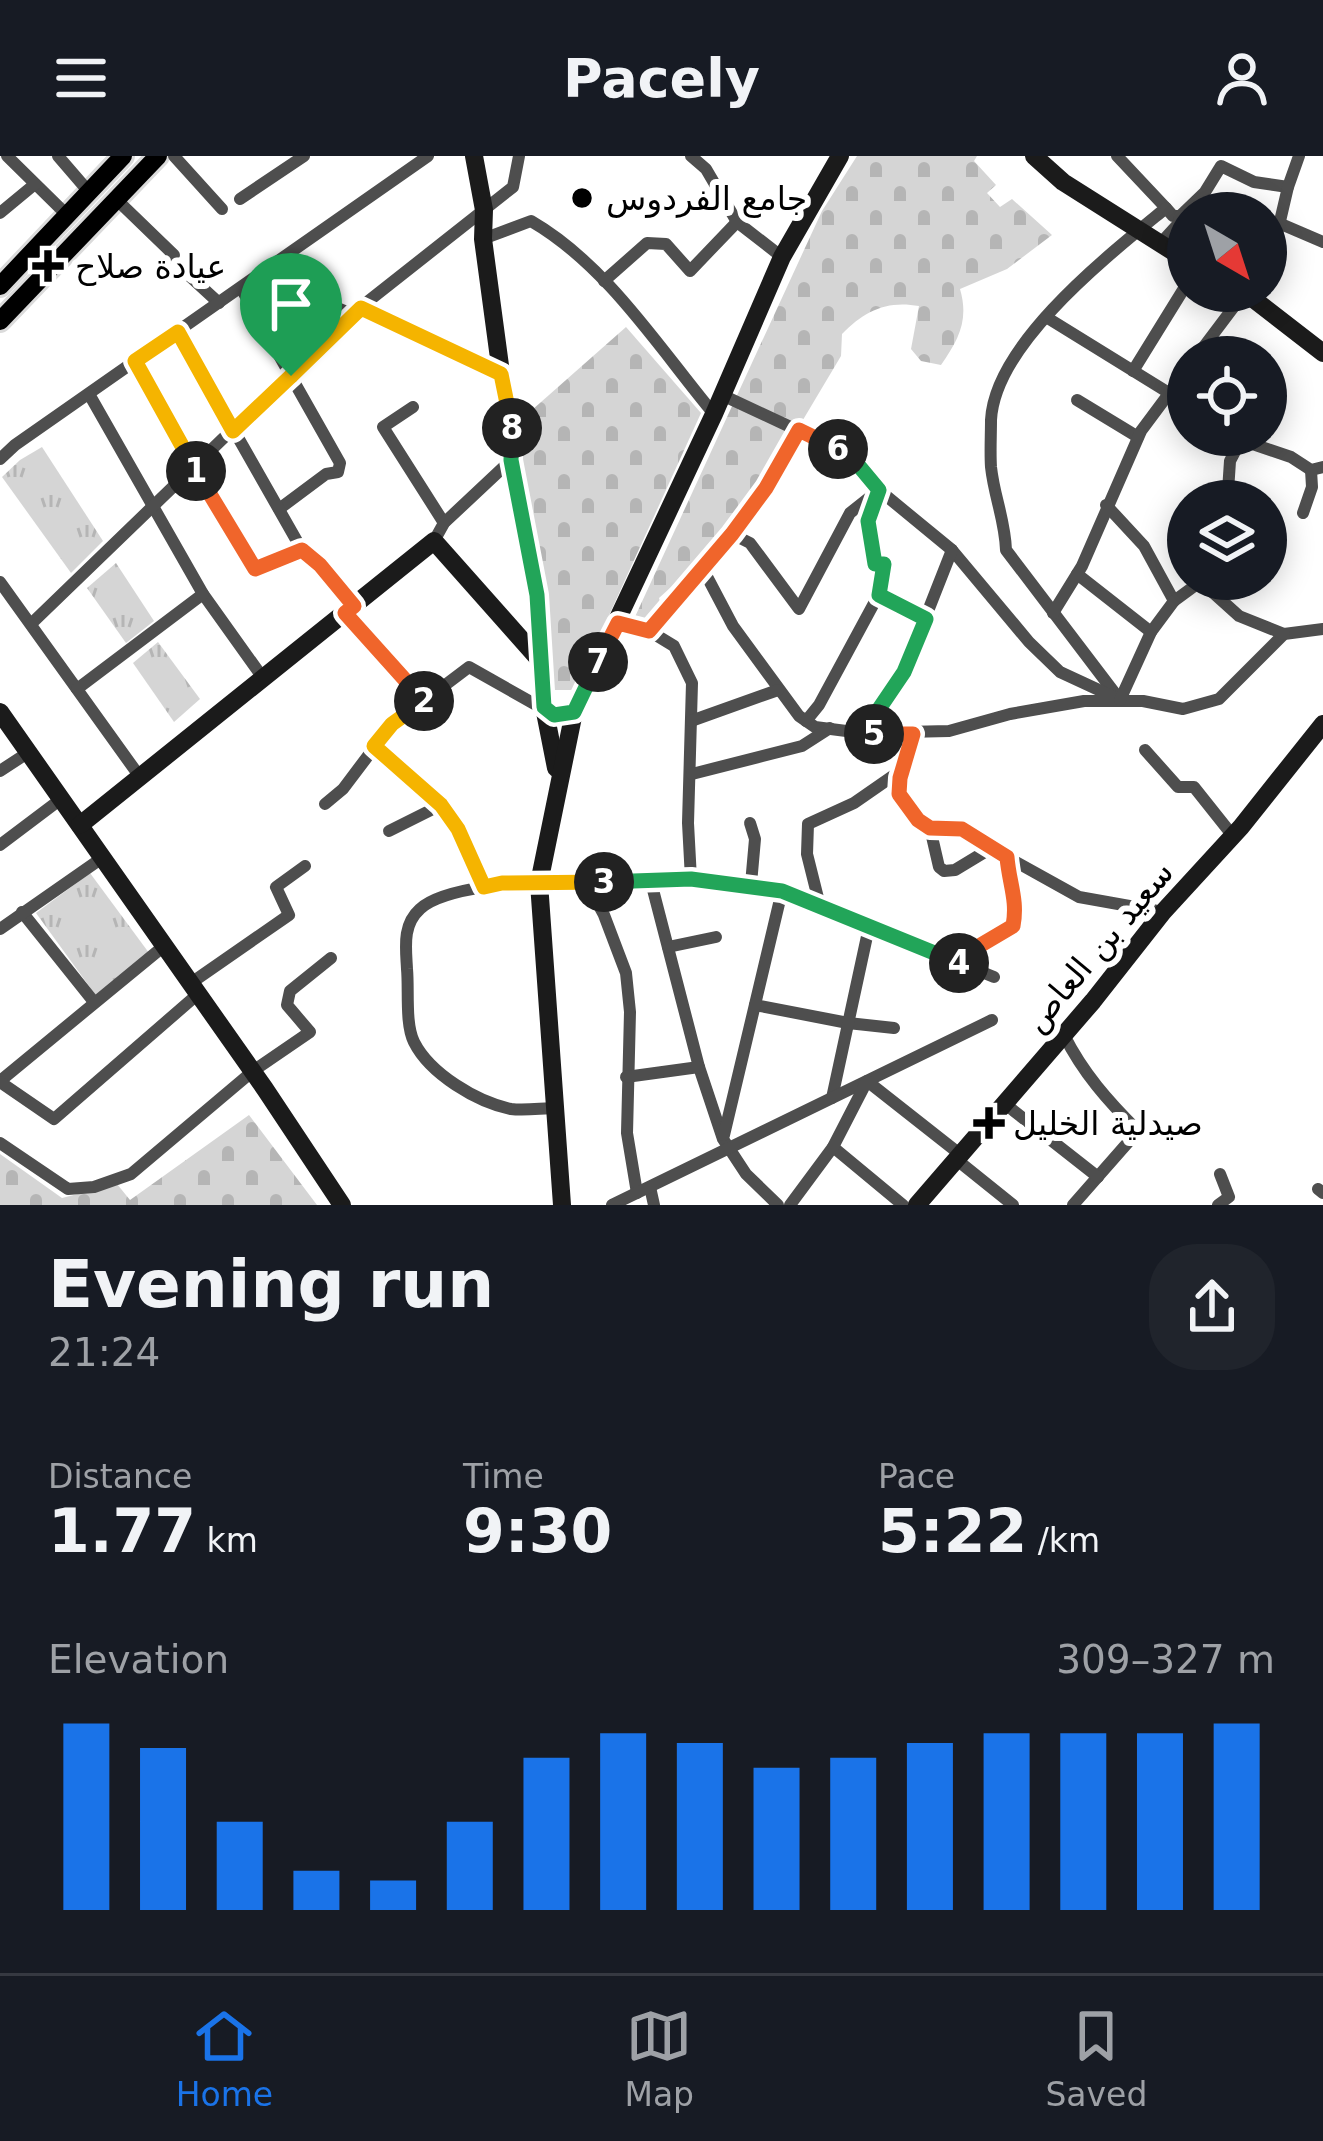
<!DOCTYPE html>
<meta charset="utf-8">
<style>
:root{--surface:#171b24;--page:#20242c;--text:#f1f3f6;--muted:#9ea1a6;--line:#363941;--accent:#1a73e8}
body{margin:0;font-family:"DejaVu Sans",Cairo,sans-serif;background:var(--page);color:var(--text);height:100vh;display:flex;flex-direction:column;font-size:45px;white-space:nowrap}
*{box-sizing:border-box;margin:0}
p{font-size:39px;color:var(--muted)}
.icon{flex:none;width:66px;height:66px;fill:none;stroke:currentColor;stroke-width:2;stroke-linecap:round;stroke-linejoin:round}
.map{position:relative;height:1049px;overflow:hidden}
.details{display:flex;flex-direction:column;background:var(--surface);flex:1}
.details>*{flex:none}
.needle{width:78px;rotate:141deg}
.fabs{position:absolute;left:1167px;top:36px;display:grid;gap:24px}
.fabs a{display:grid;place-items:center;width:120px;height:120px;border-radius:50%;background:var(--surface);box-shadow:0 6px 30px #0003;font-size:60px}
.pin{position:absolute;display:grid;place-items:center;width:102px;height:102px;color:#fff;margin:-123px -51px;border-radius:50% 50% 50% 0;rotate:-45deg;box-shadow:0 0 12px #0007}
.pin .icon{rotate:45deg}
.km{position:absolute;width:60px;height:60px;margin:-30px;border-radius:50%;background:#222;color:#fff;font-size:33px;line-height:60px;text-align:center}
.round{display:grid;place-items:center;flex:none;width:126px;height:126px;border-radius:48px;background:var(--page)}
.summary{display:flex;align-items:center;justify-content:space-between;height:204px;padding:0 48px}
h1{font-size:66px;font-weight:700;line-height:90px}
.stats{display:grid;grid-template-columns:repeat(3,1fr);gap:18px;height:204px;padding:12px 48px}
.stats div{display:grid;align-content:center}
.stats b{font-size:60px;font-weight:700}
.stats small{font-size:33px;font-weight:400}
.stats p{font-size:33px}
.chart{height:336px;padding:24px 48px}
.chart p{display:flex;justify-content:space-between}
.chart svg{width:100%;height:216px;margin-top:12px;stroke:var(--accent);stroke-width:6}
header{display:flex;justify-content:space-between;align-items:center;height:156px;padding:0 48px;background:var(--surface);font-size:54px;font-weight:700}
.tab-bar{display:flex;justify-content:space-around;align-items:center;height:168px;border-top:3px solid var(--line);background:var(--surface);font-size:33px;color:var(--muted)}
.tab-bar a{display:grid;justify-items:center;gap:6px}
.tab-bar .current{color:var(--accent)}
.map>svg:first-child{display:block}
.grass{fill:url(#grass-tufts)}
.cemetery{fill:url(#cemetery-stones)}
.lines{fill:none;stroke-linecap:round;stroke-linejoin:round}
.primary-casing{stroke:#dbdbdb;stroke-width:24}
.street{stroke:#4e4e4e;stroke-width:12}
.secondary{stroke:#1b1b1b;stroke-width:18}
.primary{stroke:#000;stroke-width:18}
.split-1-casing{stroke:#fff;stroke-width:24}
.split-2-casing{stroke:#fff;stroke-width:24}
.split-3-casing{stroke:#fff;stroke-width:24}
.split-4-casing{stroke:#fff;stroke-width:24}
.split-5-casing{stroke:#fff;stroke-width:24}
.split-6-casing{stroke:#fff;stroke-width:24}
.split-7-casing{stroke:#fff;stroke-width:24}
.split-8-casing{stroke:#fff;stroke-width:24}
.split-9-casing{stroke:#fff;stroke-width:24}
.split-1{stroke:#f5b400;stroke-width:15}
.split-2{stroke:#f0652b;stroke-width:15}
.split-3{stroke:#f5b400;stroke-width:15}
.split-4{stroke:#22a559;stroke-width:15}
.split-5{stroke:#f0652b;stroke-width:15}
.split-6{stroke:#22a559;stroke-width:15}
.split-7{stroke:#f0652b;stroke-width:15}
.split-8{stroke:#22a559;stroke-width:15}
.split-9{stroke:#f5b400;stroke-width:15}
.poi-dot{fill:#000;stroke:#fff;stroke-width:4.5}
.labels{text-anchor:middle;stroke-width:12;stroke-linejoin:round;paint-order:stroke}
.poi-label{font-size:33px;fill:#000;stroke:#fff;text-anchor:start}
.street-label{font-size:33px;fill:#000;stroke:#fff}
</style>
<header><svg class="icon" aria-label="menu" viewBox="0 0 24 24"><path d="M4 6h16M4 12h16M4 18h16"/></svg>Pacely<svg class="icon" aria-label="person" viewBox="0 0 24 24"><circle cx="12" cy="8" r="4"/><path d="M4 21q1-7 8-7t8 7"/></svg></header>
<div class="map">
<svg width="1323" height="1049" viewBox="0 0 1323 1049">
<defs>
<pattern id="grass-tufts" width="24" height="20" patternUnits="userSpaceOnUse" patternTransform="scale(3)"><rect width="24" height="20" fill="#d5d5d5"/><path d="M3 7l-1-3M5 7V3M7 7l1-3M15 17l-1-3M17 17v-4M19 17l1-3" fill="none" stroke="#b5b5b5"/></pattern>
<pattern id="cemetery-stones" width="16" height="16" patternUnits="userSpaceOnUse" patternTransform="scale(3)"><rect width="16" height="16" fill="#d5d5d5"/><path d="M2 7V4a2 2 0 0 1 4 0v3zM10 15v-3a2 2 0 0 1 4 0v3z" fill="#b5b5b5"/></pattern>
</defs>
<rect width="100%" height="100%" fill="#fff"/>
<!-- grass -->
<g class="grass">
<polygon points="42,291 103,385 71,417 2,321 20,304"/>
<polygon points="116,407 154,465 126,487 87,432"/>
<polygon points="158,486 200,543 174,566 133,507"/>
<polygon points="90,717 152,801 97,841 36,757"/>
</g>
<!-- cemetery -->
<g class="cemetery">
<path d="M857,0H977L974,5L996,29L987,37L1000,51L1012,43L1052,79L1007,113L960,133C969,164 959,183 941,209L921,205L911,193L919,150C887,144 864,155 842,178L841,200L763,331L722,385L659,442L661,449L642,468L634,463L822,55Z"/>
<polygon points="626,171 701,257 575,534 554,534 515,269"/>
<polygon points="249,959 317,1049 0,1049 0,998 62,1042 117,1028 130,1044"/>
</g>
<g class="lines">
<!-- primary casing -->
<g class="primary-casing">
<g id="primary">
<polyline points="0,130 123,0"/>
<polyline points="0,165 158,0"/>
</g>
</g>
<!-- street -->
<g class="street">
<polyline points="7,0 67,59"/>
<polyline points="58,0 89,36"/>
<polyline points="174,0 222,53"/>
<polyline points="691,0 706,13 737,66 782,101"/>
<path d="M1117,0L1166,52C1110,98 995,187 991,264C991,279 990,296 991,311C994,340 1005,364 1006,394L1120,544"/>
<polyline points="116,43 174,99 170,102 219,147"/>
<polyline points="240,43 304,0"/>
<polyline points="1166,52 1173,60 1180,60 1205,36 1221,10 1254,26 1288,31"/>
<polyline points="0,57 35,28"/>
<polyline points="1281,68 1323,86"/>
<path d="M483,83L531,65C607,109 659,192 714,258"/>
<polyline points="1159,89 1179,67 1180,60"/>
<polyline points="257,119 352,158"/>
<polyline points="604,125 647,87 666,88 690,115 737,66"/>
<polyline points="1266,125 1288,31 1299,0"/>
<polyline points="241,132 340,307 338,316 326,318 279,353"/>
<polyline points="361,151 501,217"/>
<polyline points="1046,161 1169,237"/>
<polyline points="178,176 302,394 319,408 354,450"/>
<polyline points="1196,201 1245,136"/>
<polyline points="135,205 255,413 302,394"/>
<polyline points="1133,215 1188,126"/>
<polyline points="89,238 203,438 263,522"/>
<polyline points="722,239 799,275"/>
<polyline points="1077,244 1138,281"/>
<polyline points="413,251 383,271 444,367"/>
<polyline points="1237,279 1241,284 1291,301 1311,314 1323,311"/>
<polyline points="0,303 15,289 428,0"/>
<polyline points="1218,345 1228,335 1230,305 1241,284"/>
<polyline points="1106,349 1144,390 1174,445"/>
<polyline points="1303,357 1312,331 1311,314"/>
<polyline points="732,378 767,332 799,275 849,298 879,334 952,394 1029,486 1060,516 1114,541"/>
<polyline points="434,385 444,367 511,304"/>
<polyline points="1188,405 1188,407"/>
<polyline points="703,413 733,470 799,560 815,571 862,577 949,575 1010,558 1084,545 1143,545 1183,553 1219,543 1284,478 1323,473"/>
<polyline points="1077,418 1151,476"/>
<polyline points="1199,424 1239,460 1284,478"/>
<polyline points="0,426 140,621"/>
<polyline points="879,438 926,463"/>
<polyline points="345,457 424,545 469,511 554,559 574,556"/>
<polyline points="1053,457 1082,410 1141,275 1188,212"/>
<polyline points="618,467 651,476 674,490 692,527 688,667 691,723"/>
<polyline points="31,468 352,158 513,31 519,0"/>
<polyline points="649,475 732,378 750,387 799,453 850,357 879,334"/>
<polyline points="77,533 203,438"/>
<polyline points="1120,544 1151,476 1174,445 1204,423"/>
<polyline points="691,565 778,534"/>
<polyline points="806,565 819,549 879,438 884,408 875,408 869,365 878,335"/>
<polyline points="862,577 904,516 952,394"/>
<polyline points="913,578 900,622 899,637 918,664 930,672 962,673 1007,701"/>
<polyline points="374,590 441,649 457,673 484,731"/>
<polyline points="1145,594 1178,631 1194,631 1233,680"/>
<polyline points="0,615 29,596"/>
<polyline points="692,618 802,590 830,572"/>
<polyline points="325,648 343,633 392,568 424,545"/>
<polyline points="750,667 755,683 751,728"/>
<polyline points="930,672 939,711 944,715 955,714 993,691"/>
<polyline points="389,675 441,649"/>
<polyline points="0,689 61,643"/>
<polyline points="586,726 604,759 626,817 630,856 627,977 637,1037"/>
<polyline points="651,726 699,911 723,983 746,1018 778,1049"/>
<polyline points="820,750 807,698 808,668 854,647 903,613"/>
<polyline points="22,756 94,846"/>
<polyline points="0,773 102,702"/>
<polyline points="668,791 716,781"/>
<path d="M960,807L969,796L1013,770C1018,744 1009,727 1007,701L1079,741L1163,756"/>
<polyline points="191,827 289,759 276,731 305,710"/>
<polyline points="755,849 848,867 894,872"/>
<path d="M1064,879C1083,917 1108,945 1138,975L1073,1049"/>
<polyline points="626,921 699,911"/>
<polyline points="0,925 164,790"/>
<polyline points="0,926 54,963 198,838"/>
<polyline points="832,942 869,771"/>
<polyline points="1005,948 1098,1021"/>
<path d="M557,952C542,952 525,955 511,953C477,946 430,918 414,886C405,868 409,834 407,813C406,792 402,769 420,753C464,711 721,722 782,735L994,821"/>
<polyline points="724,979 782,735"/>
<polyline points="0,987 68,1033 94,1031 131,1018 253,915 310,876 287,849 290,835 331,802"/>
<polyline points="833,991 903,1049"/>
<polyline points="957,1004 1013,1049"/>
<polyline points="650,1031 654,1049"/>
<polyline points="1318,1033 1323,1037"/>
<polyline points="612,1049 992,864"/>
<polyline points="790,1049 833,991 867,925 961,999"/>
<polyline points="1218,1049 1229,1041 1220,1018"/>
</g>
<!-- secondary -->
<g class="secondary">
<polyline points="474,0 484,54 483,83 501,217 513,277 511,304 537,439 544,551 556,612"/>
<polyline points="1034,0 1063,26 1188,105"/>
<polyline points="1243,135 1323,197"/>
<polyline points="0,556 265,933 342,1049"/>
<polyline points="80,669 434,385 544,509"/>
<polyline points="562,1049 539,727 574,556 714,258 782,101 840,0"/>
<polyline points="917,1049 1093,845 1163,756 1241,671 1323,568"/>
</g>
<!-- primary -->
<use href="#primary" class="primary"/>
</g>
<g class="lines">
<!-- split-1 casing -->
<g class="split-1-casing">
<polyline id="split-1" points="196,315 135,205 178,176 233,275 291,220"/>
</g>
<!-- split-2 casing -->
<g class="split-2-casing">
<polyline id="split-2" points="196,315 255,413 302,394 320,409 354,450 345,457 424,545"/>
</g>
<!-- split-3 casing -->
<g class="split-3-casing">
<polyline id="split-3" points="424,545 392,568 374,590 441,649 458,673 484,731 502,727 604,726"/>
</g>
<!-- split-4 casing -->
<g class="split-4-casing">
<polyline id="split-4" points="604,726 691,723 782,735 959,807"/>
</g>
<!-- split-5 casing -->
<g class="split-5-casing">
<path id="split-5" d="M874,578H913L900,622L899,638L918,664L930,672L962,673L1007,701C1009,727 1018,744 1013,770L969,796L959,807"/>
</g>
<!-- split-6 casing -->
<g class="split-6-casing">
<polyline id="split-6" points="838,293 849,298 879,334 868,365 875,408 884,408 879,439 926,463 904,516 862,578 874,578"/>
</g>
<!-- split-7 casing -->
<g class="split-7-casing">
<polyline id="split-7" points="598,506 618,467 649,475 732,378 766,332 799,274 838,293"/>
</g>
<!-- split-8 casing -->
<g class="split-8-casing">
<polyline id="split-8" points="512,272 511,304 537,439 544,551 554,559 574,556 598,506"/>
</g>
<!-- split-9 casing -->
<g class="split-9-casing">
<polyline id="split-9" points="291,220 361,152 501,218 512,272"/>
</g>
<!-- split-1 -->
<use href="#split-1" class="split-1"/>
<!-- split-2 -->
<use href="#split-2" class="split-2"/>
<!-- split-3 -->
<use href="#split-3" class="split-3"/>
<!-- split-4 -->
<use href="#split-4" class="split-4"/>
<!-- split-5 -->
<use href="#split-5" class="split-5"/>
<!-- split-6 -->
<use href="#split-6" class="split-6"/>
<!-- split-7 -->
<use href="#split-7" class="split-7"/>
<!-- split-8 -->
<use href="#split-8" class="split-8"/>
<!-- split-9 -->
<use href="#split-9" class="split-9"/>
</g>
<!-- markers -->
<g class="poi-dot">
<circle cx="582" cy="42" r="12"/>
<path d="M42 92h12v12h12v12h-12v12h-12v-12h-12v-12h12z"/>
<path d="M983 949h12v12h12v12h-12v12h-12v-12h-12v-12h12z"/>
</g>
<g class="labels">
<!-- poi labels -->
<g class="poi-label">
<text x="606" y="54">جامع الفردوس</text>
<text x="75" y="122">عيادة صلاح</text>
<text x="1013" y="979">صيدلية الخليل</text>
</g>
<!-- street labels -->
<g class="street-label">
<text transform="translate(1098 790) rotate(-50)" y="12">سعيد بن العاص</text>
</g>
</g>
</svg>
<div class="fabs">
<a><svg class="needle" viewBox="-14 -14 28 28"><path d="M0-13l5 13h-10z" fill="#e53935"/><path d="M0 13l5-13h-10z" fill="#9ea1a6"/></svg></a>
<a><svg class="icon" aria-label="locate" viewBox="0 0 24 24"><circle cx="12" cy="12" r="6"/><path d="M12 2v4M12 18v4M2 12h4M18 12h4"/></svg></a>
<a><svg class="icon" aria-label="layers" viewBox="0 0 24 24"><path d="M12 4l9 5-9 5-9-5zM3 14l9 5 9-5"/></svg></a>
</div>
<div class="pin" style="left:291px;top:220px;background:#1e9e55"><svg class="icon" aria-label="arrive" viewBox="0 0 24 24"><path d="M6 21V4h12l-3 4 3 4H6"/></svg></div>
<b class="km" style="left:196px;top:315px">1</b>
<b class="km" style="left:424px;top:545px">2</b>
<b class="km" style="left:604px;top:726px">3</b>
<b class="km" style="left:959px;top:807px">4</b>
<b class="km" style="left:874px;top:578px">5</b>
<b class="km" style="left:838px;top:293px">6</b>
<b class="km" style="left:598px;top:506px">7</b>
<b class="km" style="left:512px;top:272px">8</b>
</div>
<section class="details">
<div class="summary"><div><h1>Evening run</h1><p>21:24</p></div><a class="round"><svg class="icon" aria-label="share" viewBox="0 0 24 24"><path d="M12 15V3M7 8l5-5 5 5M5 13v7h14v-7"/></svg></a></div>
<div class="stats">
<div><p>Distance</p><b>1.77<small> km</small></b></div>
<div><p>Time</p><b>9:30</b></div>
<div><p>Pace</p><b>5:22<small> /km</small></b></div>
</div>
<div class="chart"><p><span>Elevation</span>309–327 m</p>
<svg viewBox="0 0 160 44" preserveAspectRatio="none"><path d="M5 44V6M15 44V11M25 44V26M35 44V36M45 44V38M55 44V26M65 44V13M75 44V8M85 44V10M95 44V15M105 44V13M115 44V10M125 44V8M135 44V8M145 44V8M155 44V6"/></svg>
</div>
</section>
<nav class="tab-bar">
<a class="current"><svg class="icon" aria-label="home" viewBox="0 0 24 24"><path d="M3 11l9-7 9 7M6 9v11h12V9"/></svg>Home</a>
<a><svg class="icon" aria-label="map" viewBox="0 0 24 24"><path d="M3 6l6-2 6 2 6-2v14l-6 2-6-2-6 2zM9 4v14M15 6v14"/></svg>Map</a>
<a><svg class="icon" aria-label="saved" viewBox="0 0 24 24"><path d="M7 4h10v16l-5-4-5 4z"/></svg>Saved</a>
</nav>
